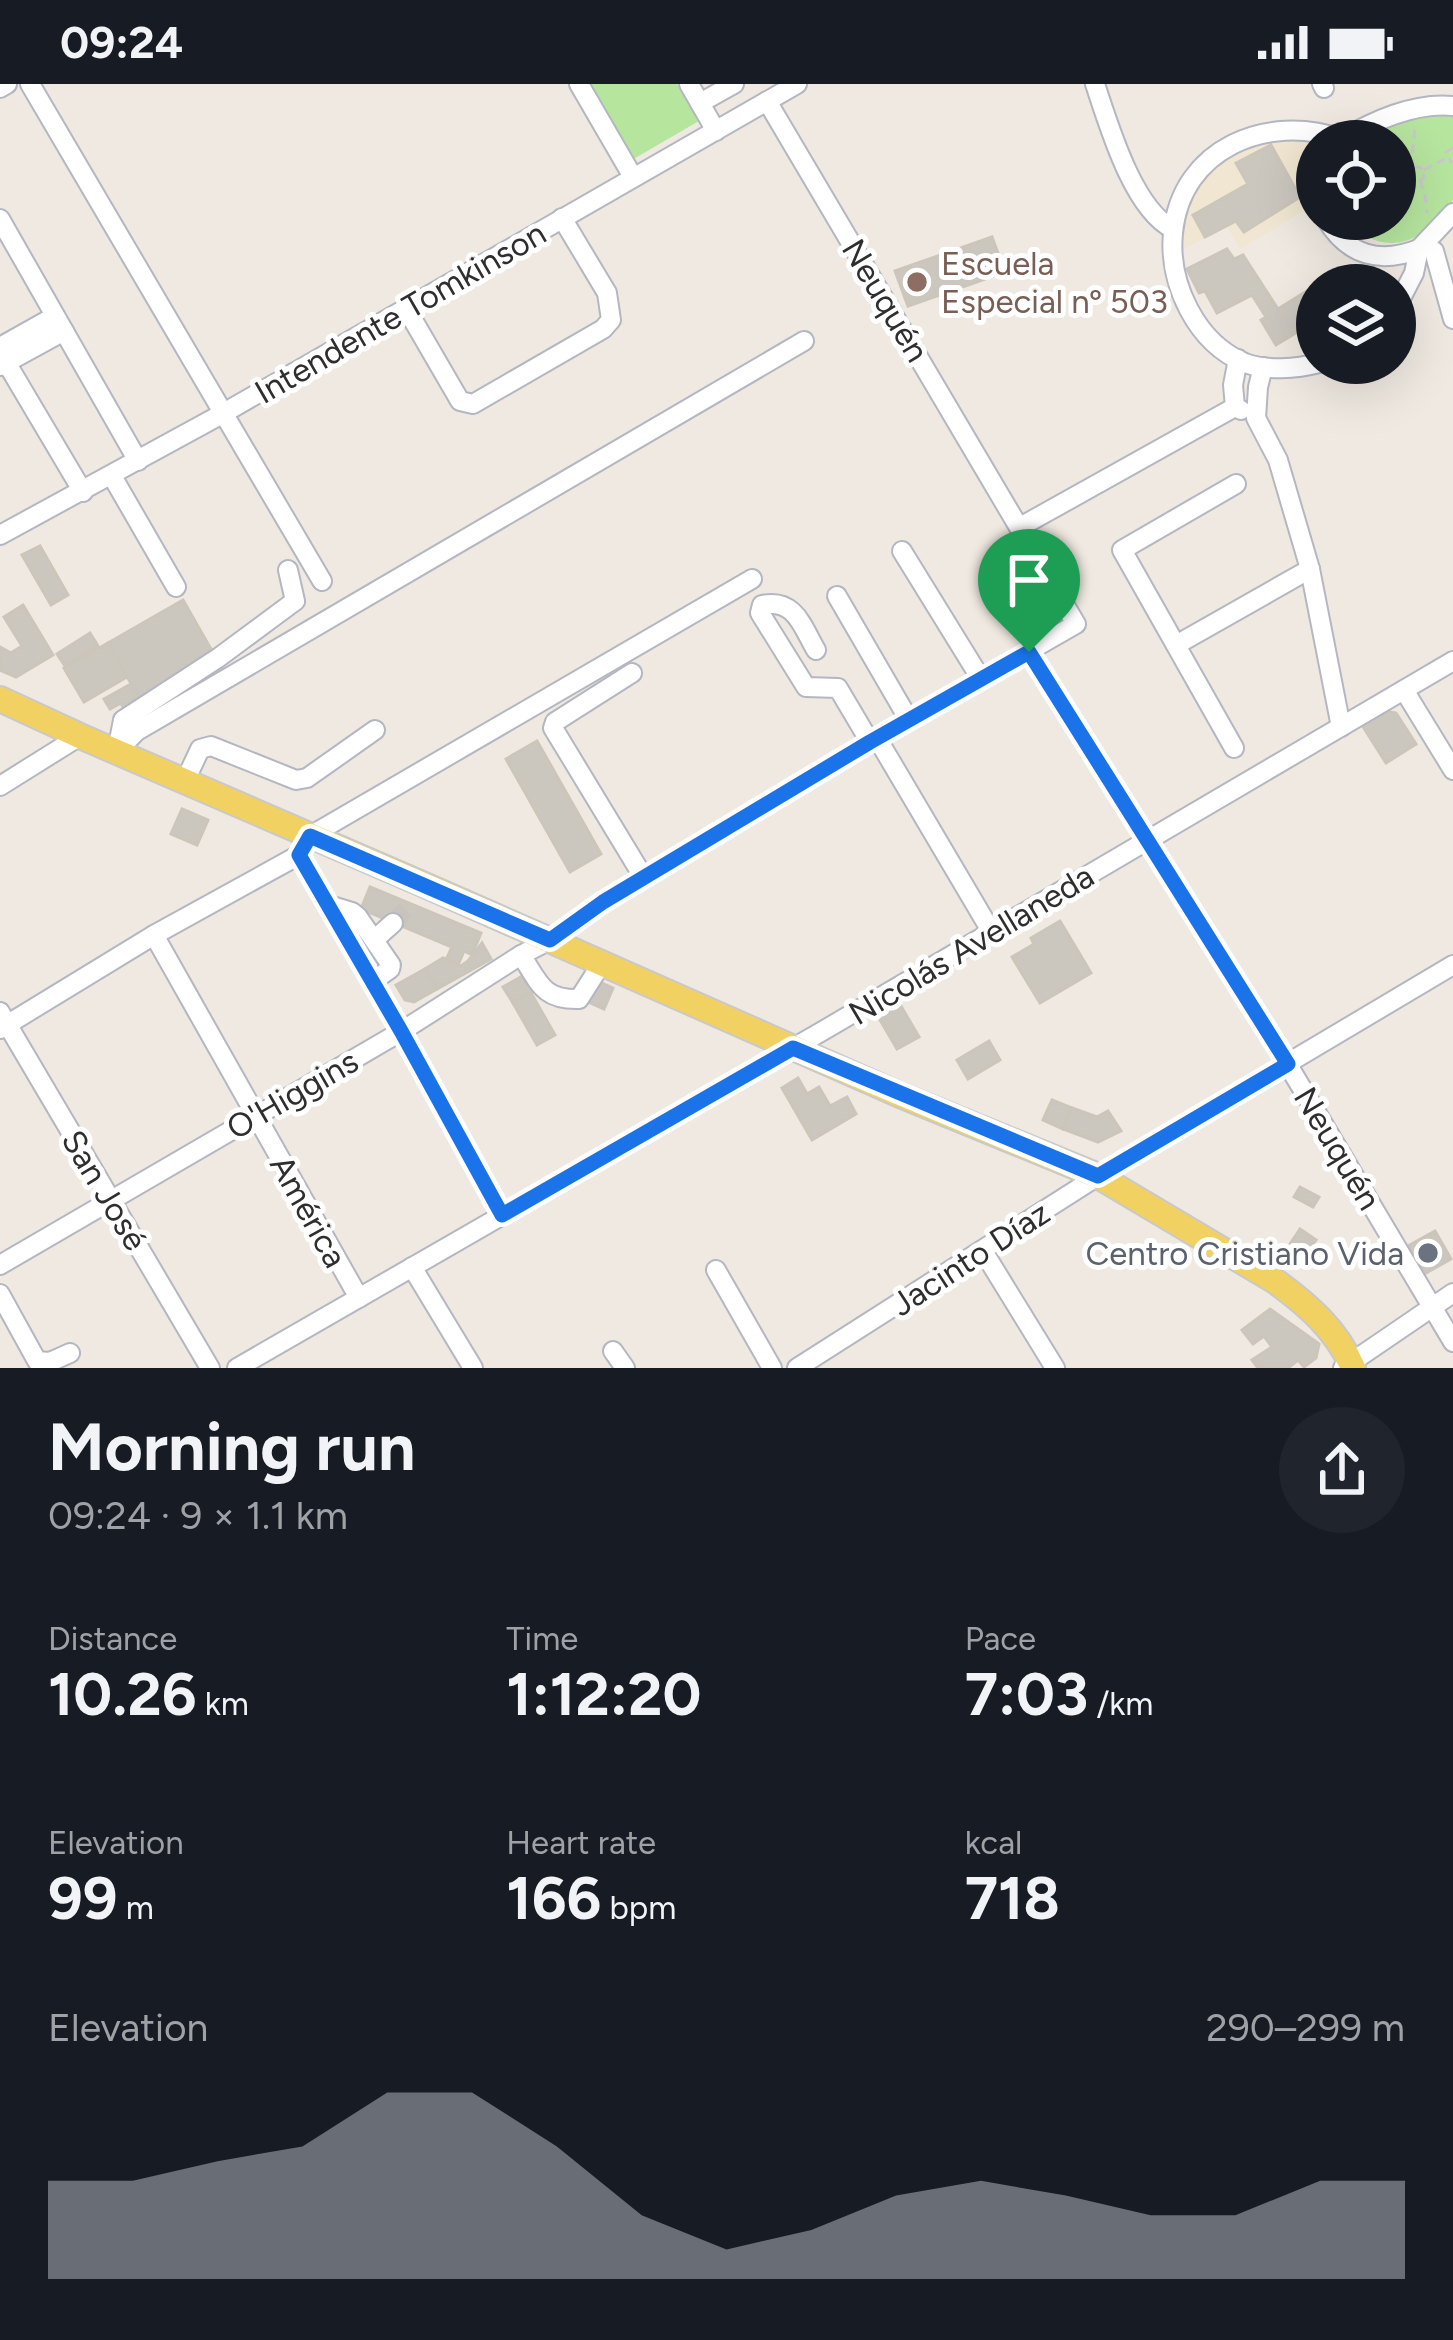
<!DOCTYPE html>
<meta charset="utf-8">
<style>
:root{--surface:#171b24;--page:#20242c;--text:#f1f3f6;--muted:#9ea1a6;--accent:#8c9099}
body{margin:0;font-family:Figtree,sans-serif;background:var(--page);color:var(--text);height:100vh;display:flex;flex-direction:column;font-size:45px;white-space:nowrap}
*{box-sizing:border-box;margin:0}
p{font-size:39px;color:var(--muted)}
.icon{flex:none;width:66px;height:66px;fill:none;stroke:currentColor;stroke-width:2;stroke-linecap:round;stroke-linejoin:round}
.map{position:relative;height:1284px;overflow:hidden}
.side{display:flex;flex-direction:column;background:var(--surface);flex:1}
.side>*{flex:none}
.controls{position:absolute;left:1296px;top:36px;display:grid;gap:24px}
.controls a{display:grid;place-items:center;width:120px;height:120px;border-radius:50%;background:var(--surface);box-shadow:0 12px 48px #0002;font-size:60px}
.pin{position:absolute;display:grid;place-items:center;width:102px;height:102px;color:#fff;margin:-123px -51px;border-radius:50% 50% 50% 0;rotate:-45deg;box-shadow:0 0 12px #0007}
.pin .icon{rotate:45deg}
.round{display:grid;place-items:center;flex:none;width:126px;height:126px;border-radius:63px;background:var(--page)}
.summary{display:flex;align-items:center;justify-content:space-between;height:204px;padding:0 48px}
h1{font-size:66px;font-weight:700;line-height:90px}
.figures{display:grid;grid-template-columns:repeat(3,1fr);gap:18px;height:204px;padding:12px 48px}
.figures div{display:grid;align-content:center}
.figures b{font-size:60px;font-weight:700}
.figures small{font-size:33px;font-weight:400}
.figures p{font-size:33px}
.chart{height:336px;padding:24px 48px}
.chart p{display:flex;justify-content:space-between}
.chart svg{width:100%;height:216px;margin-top:12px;fill:var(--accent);opacity:.7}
.status{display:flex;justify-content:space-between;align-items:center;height:84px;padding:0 60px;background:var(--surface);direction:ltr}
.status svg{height:33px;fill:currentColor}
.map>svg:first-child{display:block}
.education{fill:#f0e6d1}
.green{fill:#b6e59e}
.building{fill:#cbc7bf;stroke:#cbc5ba;stroke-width:3}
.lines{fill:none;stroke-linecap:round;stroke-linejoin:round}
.minor-tunnel{stroke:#c8c4bd;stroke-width:18;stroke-dasharray:18 9;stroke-linecap:butt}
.minor-casing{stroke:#b4b7c1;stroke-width:22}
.major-casing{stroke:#c9c9c9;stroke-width:28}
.path{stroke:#c9c9c9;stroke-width:3;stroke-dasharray:9 6;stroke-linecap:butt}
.minor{stroke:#fff;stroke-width:18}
.major{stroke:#f2d163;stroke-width:24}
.route-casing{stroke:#fff;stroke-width:24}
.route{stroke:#1a73e8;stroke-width:15}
.education-dot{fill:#8d6e63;stroke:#fff;stroke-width:4.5}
.worship-dot{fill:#6b7280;stroke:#fff;stroke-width:4.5}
.labels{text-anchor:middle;stroke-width:10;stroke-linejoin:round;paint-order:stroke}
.education-label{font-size:33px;fill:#785e54;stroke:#fff;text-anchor:start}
.street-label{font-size:33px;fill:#2e2e2e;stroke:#fff}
.worship-label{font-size:33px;fill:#5b616d;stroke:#fff;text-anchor:end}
</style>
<div class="status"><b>09:24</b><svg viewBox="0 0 49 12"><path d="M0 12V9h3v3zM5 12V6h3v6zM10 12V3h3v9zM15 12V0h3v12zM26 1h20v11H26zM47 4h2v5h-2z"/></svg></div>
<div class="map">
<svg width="1453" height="1284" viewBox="0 0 1453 1284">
<rect width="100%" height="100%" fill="#efe9e1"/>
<!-- education -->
<polygon class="education" points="1262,47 1317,57 1317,119 1240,165 1227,142 1171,172 1199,91"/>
<!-- green -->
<g class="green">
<polygon points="585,0 677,0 699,37 630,77"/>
<path d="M1437,30L1453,33V116C1442,127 1430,144 1417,152C1392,167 1362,156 1345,135H1395V57H1351L1372,46Z"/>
</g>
<!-- building -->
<g class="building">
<polygon points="1271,61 1300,113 1244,148 1236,137 1205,153 1193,131 1248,100 1236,79"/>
<polygon points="992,153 1005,188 908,222 895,187"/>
<polygon points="1227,165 1234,175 1243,171 1278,225 1331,192 1336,201 1317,201 1317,236 1276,261 1261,236 1266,233 1252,211 1217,229 1205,207 1199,209 1187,185"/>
<polygon points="40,462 68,511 51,521 22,471"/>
<polygon points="183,516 216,574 141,617 108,559"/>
<polygon points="23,521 53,571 16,593 0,586 0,563 11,569 22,562 4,533"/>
<polygon points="90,549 98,562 65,582 57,570"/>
<polygon points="108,559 127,593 84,618 64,584"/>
<polygon points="131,600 144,621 127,631 121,619 110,625 104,615"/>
<polygon points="1385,627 1396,629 1416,660 1386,679 1362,641"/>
<polygon points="537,657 601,770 570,788 506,675"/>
<polygon points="182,725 208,736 197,761 171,750"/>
<polygon points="370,803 481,849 472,871 464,867 458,881 446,876 452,863 361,825"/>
<polygon points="1060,837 1091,889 1040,919 1012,873 1034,860 1031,854"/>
<polygon points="482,859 491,875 437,905 425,885 443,874 461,882 468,877"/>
<polygon points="425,885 437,905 414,918 405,916 396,901"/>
<polygon points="531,887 540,904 513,919 503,903"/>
<polygon points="595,896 613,904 604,925 586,917"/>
<polygon points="531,909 555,951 537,961 513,919"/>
<polygon points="898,917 919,953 897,965 876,929"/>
<polygon points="989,957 1000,976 968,995 957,976"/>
<polygon points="798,994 807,1010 819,1003 830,1022 847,1013 856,1030 812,1056 782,1004"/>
<polygon points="1052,1016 1072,1024 1063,1045 1043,1036"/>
<polygon points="1072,1024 1097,1033 1108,1027 1121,1047 1098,1058 1063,1045"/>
<polygon points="1300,1103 1319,1113 1313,1123 1294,1113"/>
<polygon points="1300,1145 1316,1156 1302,1177 1286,1166"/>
<polygon points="1435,1147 1451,1175 1426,1189 1417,1184 1406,1163"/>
<polygon points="1270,1225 1319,1260 1316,1274 1304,1283 1298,1276 1288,1284 1258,1284 1252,1276 1272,1263 1264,1252 1253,1260 1242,1246"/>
</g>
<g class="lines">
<!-- minor-tunnel -->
<polyline class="minor-tunnel" points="393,839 411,820"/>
<!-- minor casing -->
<g class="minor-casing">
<g id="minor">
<polyline points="30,0 322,497"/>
<polyline points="579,0 633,93"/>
<polyline points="689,0 716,47"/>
<path d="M1095,0C1109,42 1133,125 1173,145"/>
<polyline points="1322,0 1324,4"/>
<polyline points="0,4 7,0"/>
<polyline points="700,19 734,0"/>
<path d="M1339,57C1373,37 1414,18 1453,22"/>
<polyline points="0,135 138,377"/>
<path d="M1326,135C1348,172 1380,180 1419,165"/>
<polyline points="1434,167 1453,235"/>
<polyline points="406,224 460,317 473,320 603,245 611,236 607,209 562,134"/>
<polyline points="1395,226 1414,189 1419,165 1453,129"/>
<polyline points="0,263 55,232"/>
<polyline points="1238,275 1233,301 1235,323 1241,326"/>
<polyline points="6,278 83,408"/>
<path d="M1319,279C1296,285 1267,287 1245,279C1196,259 1168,199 1173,149C1181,64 1268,29 1341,55"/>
<polyline points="0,282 64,247"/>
<polyline points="1263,283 1258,303 1256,334 1278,376 1310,485 1341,643"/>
<polyline points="112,392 176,503"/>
<polyline points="1020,443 1235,323"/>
<polyline points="0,451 222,330 797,0"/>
<polyline points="902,467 981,595"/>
<polyline points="837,512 909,636"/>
<polyline points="1176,561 1310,485"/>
<path d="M816,566C802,542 795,514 762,521L760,529L806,603L838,604L870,658"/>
<polyline points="1029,568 1288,981 1453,1258"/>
<polyline points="632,589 555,638 553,644 644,794"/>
<polyline points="1404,606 1453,686"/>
<polyline points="877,654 991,847"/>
<polyline points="1234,664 1122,466 1236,400"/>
<polyline points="117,667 137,647 804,257"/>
<polyline points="117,667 123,636 218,574 295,517 288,486"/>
<polyline points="185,697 200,665 211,662 296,696 307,694 375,646"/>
<polyline points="0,702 80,652"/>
<polyline points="329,821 352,828 358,833 391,881 390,885 373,897"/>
<polyline points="154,851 359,1214"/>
<polyline points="374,856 393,839"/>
<path d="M521,871C539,898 542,916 579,915L602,879"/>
<polyline points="0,928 210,1284"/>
<polyline points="0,945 154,851 299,771"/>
<polyline points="502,1131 402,947 299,771 310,752 752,495"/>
<polyline points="983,1167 1055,1284"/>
<polyline points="0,1181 402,947 521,871 550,856 603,818 877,654 1076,540 767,17"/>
<polyline points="412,1183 473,1284"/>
<polyline points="716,1186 772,1284"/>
<polyline points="0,1210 37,1277 50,1278 70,1269"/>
<polyline points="613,1267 625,1284"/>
<polyline points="237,1284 826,945 1453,577"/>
<polyline points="797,1284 1098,1092 1453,881"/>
<polyline points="1343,1284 1453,1209"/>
</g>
</g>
<!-- major casing -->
<g class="major-casing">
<path id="major" d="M0,615L80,652L427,802L900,1011L1098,1092L1275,1197C1308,1221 1337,1246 1353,1284"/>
</g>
<!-- path -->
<g class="path">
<polyline points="1453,64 1446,68 1451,78 1453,77"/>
<circle cx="1417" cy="90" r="7"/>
<polyline points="1414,84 1412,73 1415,44"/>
<polyline points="1424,86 1448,73"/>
<polyline points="1420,96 1425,111 1427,129"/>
<polyline points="1395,102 1409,94"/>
</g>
<!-- minor -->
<use href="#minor" class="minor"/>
<!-- major -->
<use href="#major" class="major"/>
</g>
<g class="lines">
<!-- route casing -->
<g class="route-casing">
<polygon id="route" points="1029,568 1288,980 1098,1092 793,964 502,1131 401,947 299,771 310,752 550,856 603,818 870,658"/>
</g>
<!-- route -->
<use href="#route" class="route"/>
</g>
<!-- markers -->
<circle class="education-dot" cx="917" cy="198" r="12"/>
<circle class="worship-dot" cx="1428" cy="1169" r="12"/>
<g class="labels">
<!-- education labels -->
<g class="education-label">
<text x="941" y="191">Escuela<tspan x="941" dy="38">Especial nº 503</tspan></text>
</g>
<!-- street labels -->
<g class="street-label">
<text transform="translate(886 216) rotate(59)" y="12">Neuquén</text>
<text transform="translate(400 228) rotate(-30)" y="12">Intendente Tomkinson</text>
<text transform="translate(971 860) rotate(-31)" y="12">Nicolás Avellaneda</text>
<text transform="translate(292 1010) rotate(-30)" y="12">O'Higgins</text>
<text transform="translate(1338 1064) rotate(59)" y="12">Neuquén</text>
<text transform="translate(105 1106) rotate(59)" y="12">San José</text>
<text transform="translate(309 1127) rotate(61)" y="12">América</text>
<text transform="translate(970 1174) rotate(-33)" y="12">Jacinto Díaz</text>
</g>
<!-- worship labels -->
<g class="worship-label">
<text x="1404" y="1181">Centro Cristiano Vida</text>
</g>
</g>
</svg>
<div class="controls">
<a><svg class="icon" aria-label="locate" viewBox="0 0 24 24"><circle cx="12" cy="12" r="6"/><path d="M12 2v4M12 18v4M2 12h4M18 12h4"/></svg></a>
<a><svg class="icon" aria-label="layers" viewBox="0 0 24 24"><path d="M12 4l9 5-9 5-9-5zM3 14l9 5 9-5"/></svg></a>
</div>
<div class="pin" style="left:1029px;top:568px;background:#1e9e55"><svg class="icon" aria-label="arrive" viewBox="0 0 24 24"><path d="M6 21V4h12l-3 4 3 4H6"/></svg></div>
</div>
<section class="side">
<div class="summary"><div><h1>Morning run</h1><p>09:24 · 9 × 1.1 km</p></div><a class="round"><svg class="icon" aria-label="share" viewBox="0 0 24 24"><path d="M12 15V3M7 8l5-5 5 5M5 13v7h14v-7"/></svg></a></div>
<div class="figures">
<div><p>Distance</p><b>10.26<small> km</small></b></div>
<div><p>Time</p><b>1:12:20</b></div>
<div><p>Pace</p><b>7:03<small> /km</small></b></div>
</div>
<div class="figures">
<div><p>Elevation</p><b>99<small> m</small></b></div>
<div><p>Heart rate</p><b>166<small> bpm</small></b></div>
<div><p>kcal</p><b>718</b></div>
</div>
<div class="chart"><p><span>Elevation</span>290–299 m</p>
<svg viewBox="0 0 160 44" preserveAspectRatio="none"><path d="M0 44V24L10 24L20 20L30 17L40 6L50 6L60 17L70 31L80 38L90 34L100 27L110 24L120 27L130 31L140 31L150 24L160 24V44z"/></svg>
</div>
</section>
